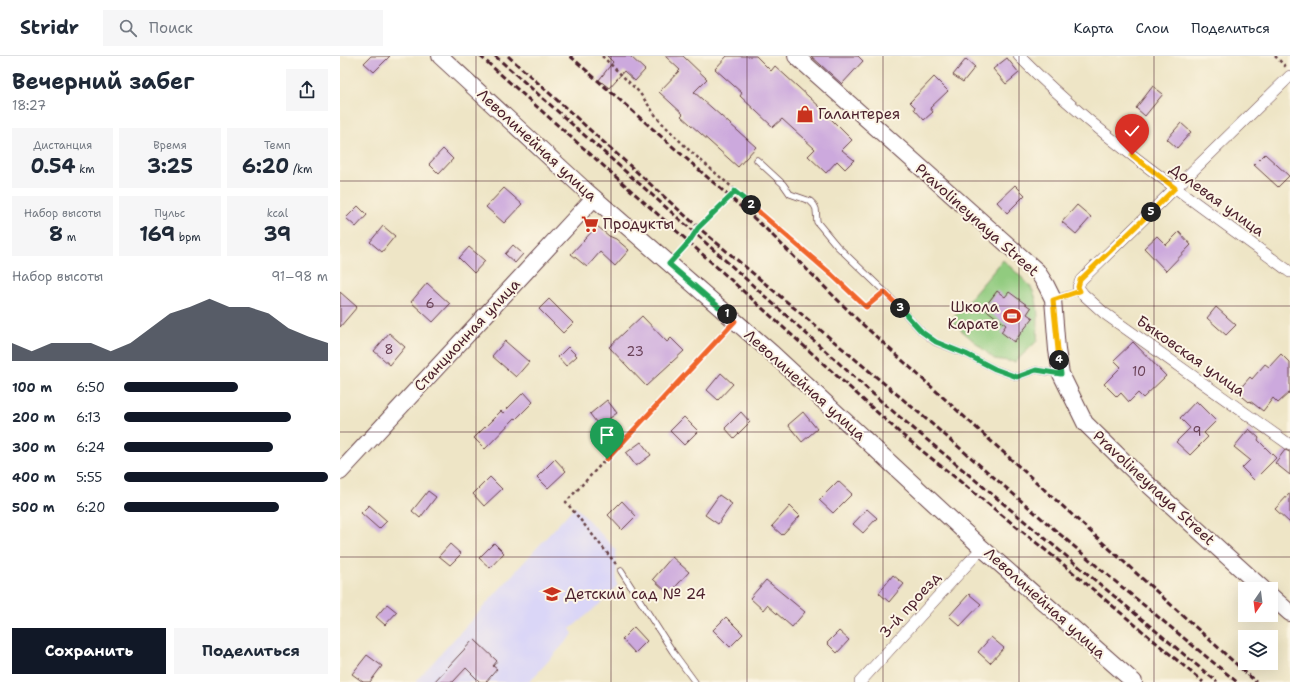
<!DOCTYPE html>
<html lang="ru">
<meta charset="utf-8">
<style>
:root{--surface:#fff;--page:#f6f6f7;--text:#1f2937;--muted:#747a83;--line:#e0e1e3;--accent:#111827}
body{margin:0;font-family:"Shantell Sans",sans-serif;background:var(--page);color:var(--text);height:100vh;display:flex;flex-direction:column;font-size:15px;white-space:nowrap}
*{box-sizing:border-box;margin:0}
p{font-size:13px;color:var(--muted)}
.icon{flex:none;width:22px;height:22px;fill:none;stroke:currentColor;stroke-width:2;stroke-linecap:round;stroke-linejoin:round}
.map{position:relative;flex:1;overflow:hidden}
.sheet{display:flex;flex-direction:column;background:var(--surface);width:340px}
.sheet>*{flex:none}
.needle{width:26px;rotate:194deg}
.buttons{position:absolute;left:898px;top:526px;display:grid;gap:8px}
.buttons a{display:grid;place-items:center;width:40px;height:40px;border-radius:0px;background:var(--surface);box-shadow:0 4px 16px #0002;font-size:20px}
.pin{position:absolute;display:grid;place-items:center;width:34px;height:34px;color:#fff;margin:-41px -17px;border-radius:50% 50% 50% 0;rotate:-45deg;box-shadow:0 0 4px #0007}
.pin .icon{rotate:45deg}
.km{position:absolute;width:20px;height:20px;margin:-10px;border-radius:50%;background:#222;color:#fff;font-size:11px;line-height:20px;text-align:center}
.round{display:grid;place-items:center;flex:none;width:42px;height:42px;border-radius:0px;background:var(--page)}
.head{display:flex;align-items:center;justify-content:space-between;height:68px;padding:0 12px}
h1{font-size:22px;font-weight:700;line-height:30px}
.figures{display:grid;grid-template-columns:repeat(3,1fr);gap:6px;height:68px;padding:4px 12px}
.figures div{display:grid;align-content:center;border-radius:0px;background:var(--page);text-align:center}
.figures b{font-size:20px;font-weight:700}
.figures small{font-size:11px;font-weight:400}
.figures p{font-size:11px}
.chart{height:112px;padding:8px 12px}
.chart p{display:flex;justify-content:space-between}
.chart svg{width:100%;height:72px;margin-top:4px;fill:var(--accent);opacity:.7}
.cta{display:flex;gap:8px;margin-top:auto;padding:8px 12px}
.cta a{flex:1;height:46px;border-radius:0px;background:var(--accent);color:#fff;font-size:16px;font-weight:700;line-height:46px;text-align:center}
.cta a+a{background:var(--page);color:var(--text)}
ul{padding:0 12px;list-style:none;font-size:13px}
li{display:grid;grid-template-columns:64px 48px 1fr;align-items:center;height:30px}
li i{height:10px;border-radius:5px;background:var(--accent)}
header{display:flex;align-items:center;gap:24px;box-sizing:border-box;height:56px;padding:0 20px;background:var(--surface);border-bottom:1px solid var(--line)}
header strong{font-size:19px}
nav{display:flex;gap:22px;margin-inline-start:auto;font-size:14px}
.search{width:280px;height:36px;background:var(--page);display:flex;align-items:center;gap:10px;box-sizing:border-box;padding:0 14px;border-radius:0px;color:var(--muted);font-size:15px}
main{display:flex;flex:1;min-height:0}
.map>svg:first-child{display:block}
.built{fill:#dad6f7}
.green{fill:#91cb7f;stroke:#6e7555}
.building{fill:#cca9dd}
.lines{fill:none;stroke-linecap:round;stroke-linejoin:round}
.lane-casing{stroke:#633d42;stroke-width:7}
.street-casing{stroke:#633d42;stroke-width:12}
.secondary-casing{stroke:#633d42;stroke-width:18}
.path{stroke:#633d42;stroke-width:2.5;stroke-dasharray:3 3;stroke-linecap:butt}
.lane{stroke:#fff;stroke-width:5.5}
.street{stroke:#fff;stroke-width:11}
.secondary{stroke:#fff;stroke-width:16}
.rail{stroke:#4a1f2b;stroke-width:3;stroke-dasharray:6 3;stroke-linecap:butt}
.split-1-casing{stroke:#fff;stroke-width:8}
.split-2-casing{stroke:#fff;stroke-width:8}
.split-3-casing{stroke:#fff;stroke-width:8}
.split-4-casing{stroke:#fff;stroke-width:8}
.split-5-casing{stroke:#fff;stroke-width:8}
.split-6-casing{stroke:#fff;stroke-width:8}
.split-1{stroke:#f0652b;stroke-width:5}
.split-2{stroke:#22a559;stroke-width:5}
.split-3{stroke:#f0652b;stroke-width:5}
.split-4{stroke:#22a559;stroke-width:5}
.split-5{stroke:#f5b400;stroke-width:5}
.split-6{stroke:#f5b400;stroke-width:5}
.grid{fill:none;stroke:#4a1f2b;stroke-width:1;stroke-opacity:0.55}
.labels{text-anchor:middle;stroke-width:4;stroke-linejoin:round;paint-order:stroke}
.number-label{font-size:13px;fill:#6a4258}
.poi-label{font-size:15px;fill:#4a1f2b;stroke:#fcf5e5;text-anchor:start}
.street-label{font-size:15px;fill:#4a1f2b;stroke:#fcf5e5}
</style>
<header>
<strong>Stridr</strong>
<div class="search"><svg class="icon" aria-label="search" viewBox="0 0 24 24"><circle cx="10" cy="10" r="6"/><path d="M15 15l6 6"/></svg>Поиск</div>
<nav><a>Карта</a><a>Слои</a><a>Поделиться</a></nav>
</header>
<main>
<section class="sheet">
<div class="head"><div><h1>Вечерний забег</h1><p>18:27</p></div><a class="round"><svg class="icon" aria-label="share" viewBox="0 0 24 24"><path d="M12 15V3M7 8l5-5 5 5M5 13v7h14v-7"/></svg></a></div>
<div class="figures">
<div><p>Дистанция</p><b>0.54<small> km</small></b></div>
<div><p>Время</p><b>3:25</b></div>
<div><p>Темп</p><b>6:20<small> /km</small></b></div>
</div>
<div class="figures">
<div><p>Набор высоты</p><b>8<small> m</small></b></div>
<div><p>Пульс</p><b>169<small> bpm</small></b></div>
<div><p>kcal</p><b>39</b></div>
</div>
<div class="chart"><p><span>Набор высоты</span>91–98 m</p>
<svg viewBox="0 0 160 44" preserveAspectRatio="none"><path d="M0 44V33L10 38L20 33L30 33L40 33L50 38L60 33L70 24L80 15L90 11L100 6L110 11L120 11L130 15L140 24L150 29L160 33V44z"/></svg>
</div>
<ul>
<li><b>100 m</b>6:50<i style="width:56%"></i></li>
<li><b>200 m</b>6:13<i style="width:82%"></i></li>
<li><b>300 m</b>6:24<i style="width:73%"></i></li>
<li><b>400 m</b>5:55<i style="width:100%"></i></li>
<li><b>500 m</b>6:20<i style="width:76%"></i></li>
</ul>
<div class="cta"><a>Сохранить</a><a>Поделиться</a></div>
</section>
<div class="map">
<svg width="950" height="626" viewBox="0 0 950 626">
<rect width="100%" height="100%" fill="#fcf5e5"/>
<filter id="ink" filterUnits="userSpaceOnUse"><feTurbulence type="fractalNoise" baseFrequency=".025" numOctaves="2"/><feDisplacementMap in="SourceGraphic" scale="8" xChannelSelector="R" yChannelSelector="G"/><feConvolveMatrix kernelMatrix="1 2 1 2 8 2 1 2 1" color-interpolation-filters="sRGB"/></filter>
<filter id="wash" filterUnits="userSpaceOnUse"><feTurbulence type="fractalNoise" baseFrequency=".012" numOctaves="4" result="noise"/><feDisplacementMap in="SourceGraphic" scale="16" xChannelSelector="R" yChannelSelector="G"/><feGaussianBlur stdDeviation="0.9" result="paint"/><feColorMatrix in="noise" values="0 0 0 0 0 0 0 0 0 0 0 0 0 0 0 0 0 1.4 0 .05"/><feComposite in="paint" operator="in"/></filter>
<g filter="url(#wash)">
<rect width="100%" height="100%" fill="#eee5c6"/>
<!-- built -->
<polygon class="built" points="235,450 276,494 277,530 261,547 230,573 233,578 189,626 75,626"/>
<!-- green -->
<path class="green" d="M663,204C670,211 688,226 692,233C700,247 698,270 697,285L675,306L654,303L611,265Z"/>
<g id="blocks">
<!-- building -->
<g class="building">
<polygon points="31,0 50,0 34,16 24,7"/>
<polygon points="267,0 290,0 305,14 295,25 284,15 269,32 259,24 273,6"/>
<polygon points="325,0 343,0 367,23 354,36 416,91 398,111 341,60 343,58 319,36 340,14"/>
<polygon points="387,0 416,0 431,15 435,10 491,61 490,62 512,84 502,94 514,104 505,113 497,105 486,117 468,100 475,93 442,63 433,71 400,40 402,37 375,13"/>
<polygon points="471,0 518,0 523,5 502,28"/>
<polygon points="667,2 679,17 666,28 653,13"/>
<polygon points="626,3 635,11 623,26 613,19"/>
<polygon points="594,21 608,35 590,52 593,56 584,64 574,53 575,51 570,46"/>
<polygon points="813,30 823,38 805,60 796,52"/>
<polygon points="841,67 851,76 837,92 827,83"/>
<polygon points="103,93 113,103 99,118 89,108"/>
<polygon points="925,98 949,120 938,131 914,109"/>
<polygon points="675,129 685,139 667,157 657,146"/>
<polygon points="164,132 182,148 164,167 146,151"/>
<polygon points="737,149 751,161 736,178 722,166"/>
<polygon points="18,150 27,159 16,171 6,162"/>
<polygon points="43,170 55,180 42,196 30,186"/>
<polygon points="257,170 269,180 276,183 289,194 275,210 260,196 247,211 231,198"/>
<polygon points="839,176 851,189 826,215 804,192 817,180 826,189"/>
<polygon points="173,189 183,198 175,207 165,198"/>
<polygon points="129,191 145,205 134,217 119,202"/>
<polygon points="87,227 110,248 93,266 71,246"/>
<polygon points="657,235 665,241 669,236 691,252 687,258 693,262 674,286 661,276 666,269 644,252"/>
<polygon points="0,236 17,251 0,271"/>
<polygon points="209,243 233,267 223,277 199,253"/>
<polygon points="876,251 896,269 886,279 867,262"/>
<polygon points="302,260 327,286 331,282 344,295 306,330 269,291"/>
<polygon points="49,277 65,291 50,309 34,295"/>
<polygon points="165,285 189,306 176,321 152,300"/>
<polygon points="793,286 826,320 803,342 798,337 789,346 781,337 777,341 764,328 781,311 774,304"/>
<polygon points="228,291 237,300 226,310 218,301"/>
<polygon points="941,298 950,307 950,336 938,347 933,342 923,355 910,345 909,346 897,336 910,321 912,323 925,308 929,311"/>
<polygon points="381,317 393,328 378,344 367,334"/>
<polygon points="184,336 193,346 176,363 175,362 145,393 134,382 161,355 163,357"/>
<polygon points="267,344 277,357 259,370 250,358"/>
<polygon points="856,345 876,365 864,377 868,381 850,399 836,386 850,372 840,362"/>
<polygon points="401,356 410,366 394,382 385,372"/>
<polygon points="463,356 477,373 462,386 448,369"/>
<polygon points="344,361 358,375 344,389 330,375"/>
<polygon points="909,373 919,382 918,384 936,402 914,424 902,412 910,404 894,391"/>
<polygon points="301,386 311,399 296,410 286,397"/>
<polygon points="945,394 950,396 950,419 935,407"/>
<polygon points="215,403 226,415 208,432 197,421"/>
<polygon points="150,421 162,433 144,450 133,438"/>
<polygon points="498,425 512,438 493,457 479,444"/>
<polygon points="88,435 96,441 80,462 72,455"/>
<polygon points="950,437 950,467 935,453"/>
<polygon points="379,439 392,448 378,468 365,459"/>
<polygon points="282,445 296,460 282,474 268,459"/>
<polygon points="29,449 47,465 39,473 21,457"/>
<polygon points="450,450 460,460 442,479 432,470"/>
<polygon points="527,453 537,462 523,477 513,468"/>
<polygon points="154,487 164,497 150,512 139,502"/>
<polygon points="110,488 121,498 110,509 99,500"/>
<polygon points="332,501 349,516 329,538 313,523"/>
<polygon points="553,519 564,528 549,546 539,537"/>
<polygon points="426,524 465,556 452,571 427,549 423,554 410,542"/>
<polygon points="629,538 641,548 620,570 609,560"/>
<polygon points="47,548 57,556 45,569 36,561"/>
<polygon points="386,561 403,578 390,591 373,574"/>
<polygon points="294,571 307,585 295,597 282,583"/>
<polygon points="499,575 509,584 497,597 487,587"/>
<polygon points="651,581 664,592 650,607 638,596"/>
<polygon points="134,583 157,605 153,610 157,613 146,626 140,626 126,612 113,626 94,626"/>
<polygon points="27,599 42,610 30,626 23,626 12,618"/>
</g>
</g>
</g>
<g filter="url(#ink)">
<use href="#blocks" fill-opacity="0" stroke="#633d42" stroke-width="1"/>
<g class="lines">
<!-- lane casing -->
<g class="lane-casing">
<g id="lane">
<polyline points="417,104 443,128 450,138 470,145 474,149 476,153 477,166 497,190 545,236 582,276 595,286 626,298 655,313 677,321 696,314 719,318"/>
<polyline points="713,243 740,235"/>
<polyline points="281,515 333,596 355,626"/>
</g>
</g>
<!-- street casing -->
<g class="street-casing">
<g id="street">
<path d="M679,0C760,83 858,147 950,216"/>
<polyline points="950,20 741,224 738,231 743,238 764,257 950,389"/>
<polyline points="520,626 642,492"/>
</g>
</g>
<!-- secondary casing -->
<g class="secondary-casing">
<g id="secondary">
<polyline points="100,0 244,133 433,298 642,492 794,626"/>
<polyline points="456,0 697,215 706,229 713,243 717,294 721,318 745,367 800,421 923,533"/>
<polyline points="0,416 254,142"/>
<polyline points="931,540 950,557"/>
</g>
</g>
<!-- path -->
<g class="path">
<polyline points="262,0 299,36 319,64 349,94 394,133 394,137 359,172 349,186 338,198"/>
<polyline points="935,0 946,11"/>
<polyline points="394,135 492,219 526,251 538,241"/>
<polyline points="276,508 226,446 385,275"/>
</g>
<!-- lane -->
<use href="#lane" class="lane"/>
<!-- street -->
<use href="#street" class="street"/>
<!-- secondary -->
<use href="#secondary" class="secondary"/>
<!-- rail -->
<g class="rail">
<polyline points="140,0 349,186 560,377 724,509 863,626"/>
<polyline points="155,0 355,177 543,347 877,626"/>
<polyline points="168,0 359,172 578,356 765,517 897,626"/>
<polyline points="230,0 425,172 519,265 916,626"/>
</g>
</g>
</g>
<g class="lines" filter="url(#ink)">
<!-- split-1 casing -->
<g class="split-1-casing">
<polyline id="split-1" points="267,403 395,265 387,258"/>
</g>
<!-- split-2 casing -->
<g class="split-2-casing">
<polyline id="split-2" points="387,258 329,208 349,186 358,172 394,137 394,135 411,149"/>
</g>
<!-- split-3 casing -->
<g class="split-3-casing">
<polyline id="split-3" points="411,149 492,219 526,251 544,236 560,252"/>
</g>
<!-- split-4 casing -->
<g class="split-4-casing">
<polyline id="split-4" points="560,252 582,276 596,286 626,298 655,313 677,321 696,314 721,318 719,304"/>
</g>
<!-- split-5 casing -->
<g class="split-5-casing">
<polyline id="split-5" points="719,304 713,244 740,235 738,231 740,224 811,156"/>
</g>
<!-- split-6 casing -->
<g class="split-6-casing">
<polyline id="split-6" points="792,99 835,132 811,156"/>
</g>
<!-- split-1 -->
<use href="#split-1" class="split-1"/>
<!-- split-2 -->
<use href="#split-2" class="split-2"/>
<!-- split-3 -->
<use href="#split-3" class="split-3"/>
<!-- split-4 -->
<use href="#split-4" class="split-4"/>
<!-- split-5 -->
<use href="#split-5" class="split-5"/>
<!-- split-6 -->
<use href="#split-6" class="split-6"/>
</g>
<!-- grid -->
<path class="grid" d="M136,0V626M271,0V626M407,0V626M543,0V626M679,0V626M814,0V626M0,125H950M0,250H950M0,376H950M0,501H950"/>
<!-- icons -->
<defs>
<g id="shop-bare" transform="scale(1.38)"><path d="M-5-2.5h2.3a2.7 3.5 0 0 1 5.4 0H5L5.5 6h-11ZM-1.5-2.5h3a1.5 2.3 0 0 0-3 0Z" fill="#c8321e" stroke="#fcf5e5" stroke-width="2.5" paint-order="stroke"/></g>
<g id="supermarket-bare" transform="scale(1.38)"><path d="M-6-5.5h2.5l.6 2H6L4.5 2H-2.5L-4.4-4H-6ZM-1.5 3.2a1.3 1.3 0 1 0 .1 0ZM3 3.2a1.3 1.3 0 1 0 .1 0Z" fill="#c8321e" stroke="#fcf5e5" stroke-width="2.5" paint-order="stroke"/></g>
<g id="stadium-bare" transform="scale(1.38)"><path d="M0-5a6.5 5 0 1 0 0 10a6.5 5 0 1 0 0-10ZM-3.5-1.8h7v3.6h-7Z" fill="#c8321e" stroke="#fcf5e5" stroke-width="2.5" paint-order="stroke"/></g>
<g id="school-bare" transform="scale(1.38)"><path d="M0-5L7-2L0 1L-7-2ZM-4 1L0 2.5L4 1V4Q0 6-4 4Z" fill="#c8321e" stroke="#fcf5e5" stroke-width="2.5" paint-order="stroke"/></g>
</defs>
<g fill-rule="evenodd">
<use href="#shop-bare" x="465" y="58"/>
<use href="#supermarket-bare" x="250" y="168"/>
<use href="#stadium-bare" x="672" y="260"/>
<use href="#school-bare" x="212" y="538"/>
</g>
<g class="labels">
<!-- number labels -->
<g class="number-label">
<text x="90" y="252">6</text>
<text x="49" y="298">8</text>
<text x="295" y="300">23</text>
<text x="799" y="320">10</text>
<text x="857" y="380">9</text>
</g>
<!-- poi labels -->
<g class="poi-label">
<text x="478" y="63">Галантерея</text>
<text x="263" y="173">Продукты</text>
<text x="659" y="256" text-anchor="end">Школа<tspan x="659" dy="17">Карате</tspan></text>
<text x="225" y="543">Детский сад № 24</text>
</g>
<!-- street labels -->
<g class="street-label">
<text transform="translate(197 89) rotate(43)" y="5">Леволинейная улица</text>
<text transform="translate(877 144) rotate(36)" y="5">Долевая улица</text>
<text transform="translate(637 164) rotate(42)" y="5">Pravolineynaya Street</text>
<text transform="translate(127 279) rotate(-47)" y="5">Станционная улица</text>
<text transform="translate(851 300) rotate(35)" y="5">Быковская улица</text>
<text transform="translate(465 329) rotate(42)" y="5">Леволинейная улица</text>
<text transform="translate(814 432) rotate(43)" y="5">Pravolineynaya Street</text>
<text transform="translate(705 547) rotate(42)" y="5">Леволинейная улица</text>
<text transform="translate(570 549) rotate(-48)" y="5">3-й проезд</text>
</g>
</g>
</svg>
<div class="buttons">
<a><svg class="needle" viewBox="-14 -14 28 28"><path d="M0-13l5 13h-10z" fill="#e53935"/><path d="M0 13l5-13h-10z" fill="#747a83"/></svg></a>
<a><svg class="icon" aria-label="layers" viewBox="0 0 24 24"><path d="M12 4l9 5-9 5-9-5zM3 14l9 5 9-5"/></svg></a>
</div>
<div class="pin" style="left:267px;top:403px;background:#1e9e55"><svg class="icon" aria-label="arrive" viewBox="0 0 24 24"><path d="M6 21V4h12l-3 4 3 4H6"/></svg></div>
<div class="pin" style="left:792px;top:99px;background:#d93025"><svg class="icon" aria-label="check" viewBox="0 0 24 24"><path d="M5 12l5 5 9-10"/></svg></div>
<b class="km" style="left:387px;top:258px">1</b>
<b class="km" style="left:411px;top:149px">2</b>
<b class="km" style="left:560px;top:252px">3</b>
<b class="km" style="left:719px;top:304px">4</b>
<b class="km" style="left:811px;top:156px">5</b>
</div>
</main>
